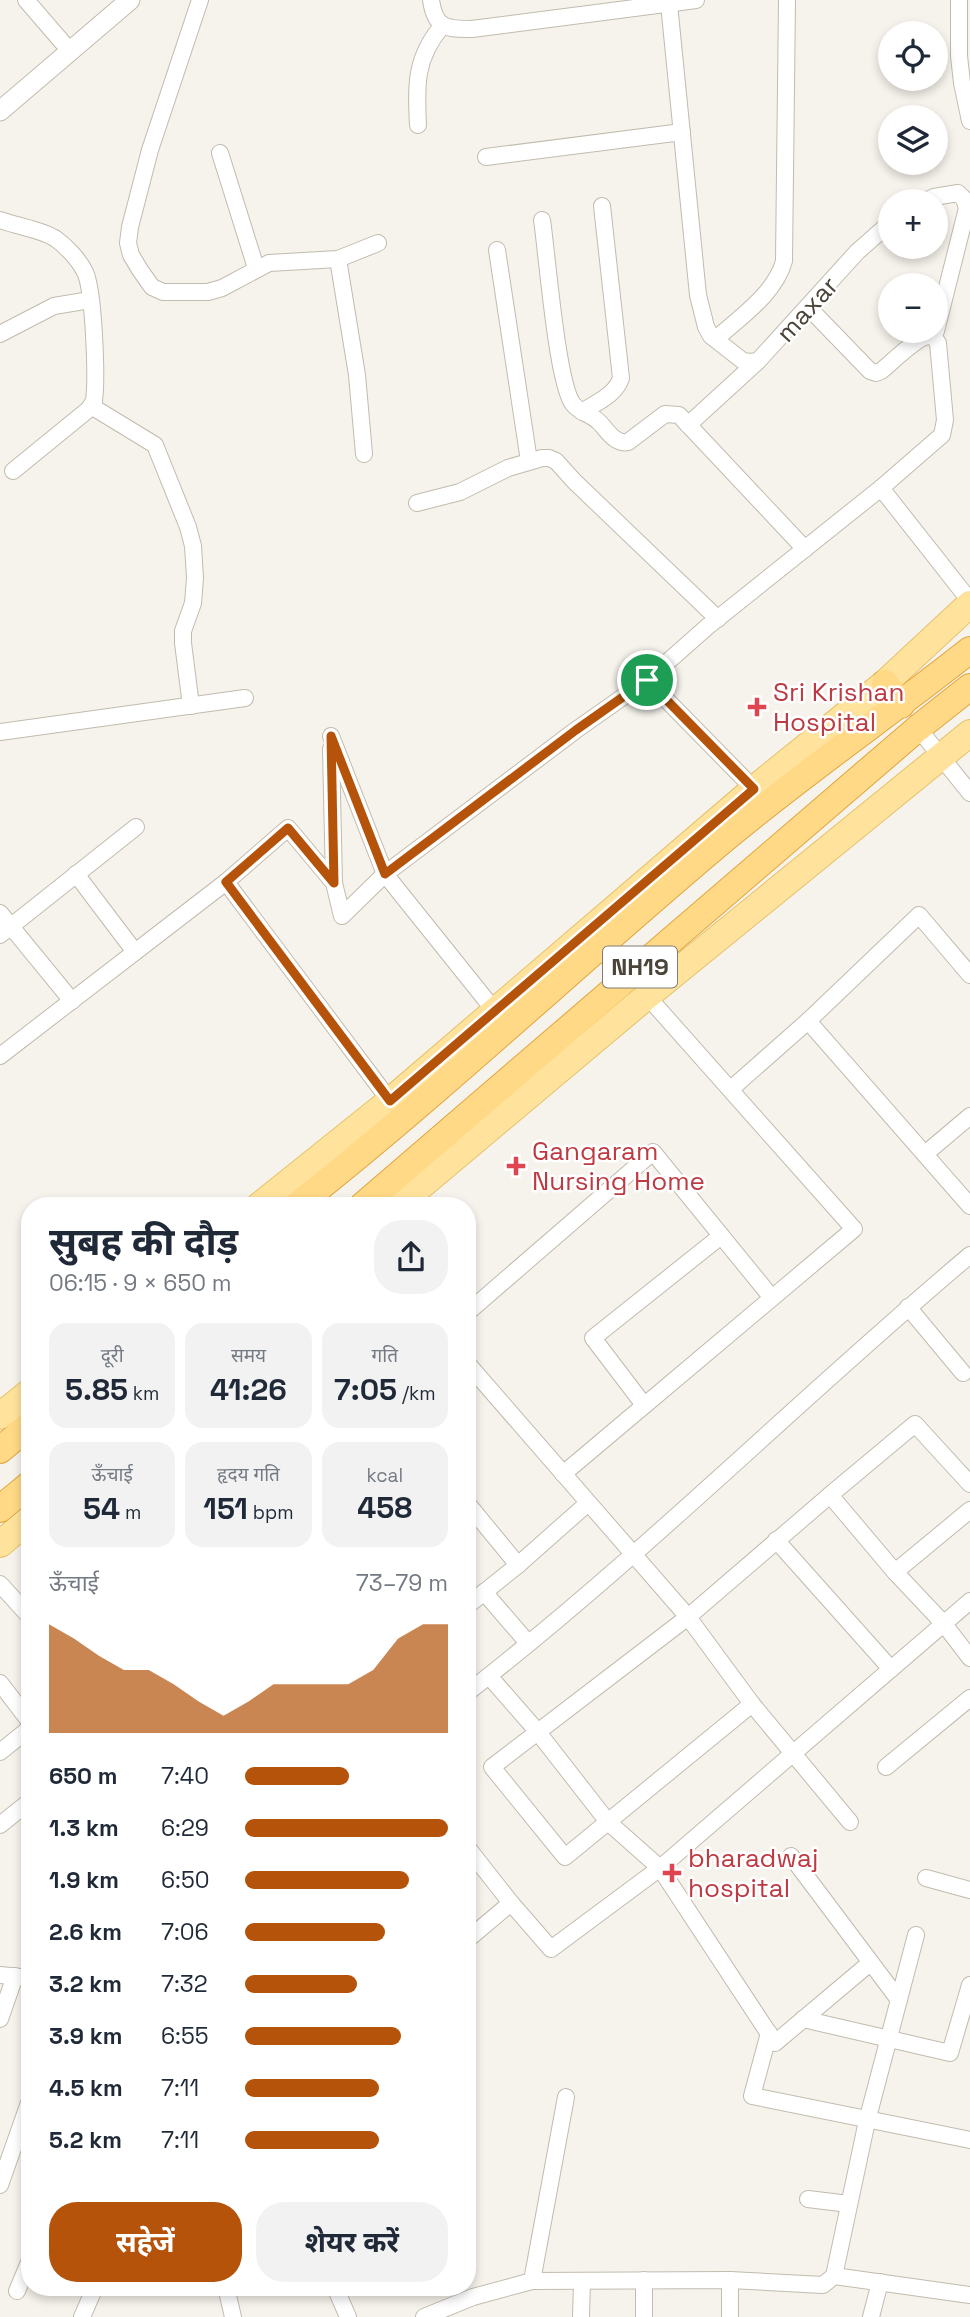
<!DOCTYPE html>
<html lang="hi">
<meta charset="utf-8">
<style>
:root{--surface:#fff;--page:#f2f2f3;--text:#1f2937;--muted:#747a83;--accent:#b45309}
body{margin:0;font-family:"Space Grotesk","Noto Sans Devanagari",sans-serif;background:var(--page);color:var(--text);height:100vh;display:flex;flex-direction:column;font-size:26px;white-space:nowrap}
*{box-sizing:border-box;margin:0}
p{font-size:23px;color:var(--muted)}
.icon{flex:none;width:38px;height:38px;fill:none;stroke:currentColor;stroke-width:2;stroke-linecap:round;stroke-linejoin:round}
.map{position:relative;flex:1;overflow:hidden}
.drawer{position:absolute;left:21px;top:1197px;width:455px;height:1099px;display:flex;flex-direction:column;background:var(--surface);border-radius:28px;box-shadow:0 4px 10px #0003}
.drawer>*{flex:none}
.controls{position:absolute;left:878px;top:21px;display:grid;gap:14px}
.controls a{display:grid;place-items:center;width:70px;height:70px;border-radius:50%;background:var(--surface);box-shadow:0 4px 10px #0003;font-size:35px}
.pin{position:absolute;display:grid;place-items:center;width:60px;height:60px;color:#fff;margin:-30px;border:4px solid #fff;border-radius:50%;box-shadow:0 2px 7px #0007}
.round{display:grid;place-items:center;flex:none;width:74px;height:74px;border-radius:28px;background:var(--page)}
.headline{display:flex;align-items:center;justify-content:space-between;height:119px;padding:0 28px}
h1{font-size:38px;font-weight:700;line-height:52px}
.stats{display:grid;grid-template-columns:repeat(3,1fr);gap:10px;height:119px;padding:7px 28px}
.stats div{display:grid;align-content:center;border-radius:18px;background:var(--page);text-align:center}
.stats b{font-size:30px;font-weight:700}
.stats small{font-size:19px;font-weight:400}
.stats p{font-size:19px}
.chart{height:196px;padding:14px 28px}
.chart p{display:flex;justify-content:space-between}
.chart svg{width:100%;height:126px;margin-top:7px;fill:var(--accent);opacity:.7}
.action{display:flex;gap:14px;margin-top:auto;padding:14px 28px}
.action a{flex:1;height:80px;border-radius:28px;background:var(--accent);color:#fff;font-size:28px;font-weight:700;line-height:80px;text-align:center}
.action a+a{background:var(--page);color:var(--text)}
ul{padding:0 28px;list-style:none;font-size:23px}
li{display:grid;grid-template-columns:112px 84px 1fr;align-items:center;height:52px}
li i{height:18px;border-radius:9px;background:var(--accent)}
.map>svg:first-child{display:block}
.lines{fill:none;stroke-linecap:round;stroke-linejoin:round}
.minor-casing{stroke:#c2bbae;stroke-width:18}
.tertiary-casing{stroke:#c2bbae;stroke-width:21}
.primary-casing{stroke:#e6c16a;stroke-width:28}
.trunk-casing{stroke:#e0a43c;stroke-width:28}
.minor{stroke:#fff;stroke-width:16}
.tertiary{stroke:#fff;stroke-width:19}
.primary{stroke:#ffe39c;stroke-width:26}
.trunk{stroke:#ffd985;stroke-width:26}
.route-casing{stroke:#fff;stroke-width:14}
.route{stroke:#b45309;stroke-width:9}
.health-dot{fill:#e0444e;stroke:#fff;stroke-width:2.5}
.labels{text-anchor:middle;stroke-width:5;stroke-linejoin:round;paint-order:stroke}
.shield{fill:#fff;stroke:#817c74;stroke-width:2}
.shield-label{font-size:24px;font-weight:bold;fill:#4b4439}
.street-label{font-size:26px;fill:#4b4439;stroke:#fff}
.health-label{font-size:26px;fill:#be3a42;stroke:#fff;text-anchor:start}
</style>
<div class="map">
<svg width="970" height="2317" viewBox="0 0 970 2317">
<rect width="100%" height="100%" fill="#f6f3ec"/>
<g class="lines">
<!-- minor casing -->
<g class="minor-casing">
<g id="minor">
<polyline points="26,0 70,51"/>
<polyline points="200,0 150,150 130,227 128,243 131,255 140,270 152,287 163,292 208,292 222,288 269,263 338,259 378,243"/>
<path d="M431,0C435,29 447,29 472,29L696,0"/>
<polyline points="959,0 959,56 962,83 970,121"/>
<polyline points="669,4 698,295 706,327 711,336 743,361 750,362 758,361 857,252 891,222"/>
<path d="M418,125C416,85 415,58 442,26"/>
<polyline points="220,153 256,268"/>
<polyline points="486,157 682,132"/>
<polyline points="926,201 934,197 958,193 964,199 967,208 936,331"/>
<path d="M0,220C16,226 43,230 56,239C67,247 79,260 85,272C94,291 97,378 94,401L89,409L13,471"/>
<path d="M542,220C547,253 557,384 573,404C580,413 591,414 599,422C607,430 615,445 628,442L665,414L679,415L805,549"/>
<polyline points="497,250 529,461"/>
<polyline points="338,259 357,375 364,454"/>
<path d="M808,307L870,371L876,373L881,371C891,363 918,336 929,336C935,337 935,339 938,343L945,420L942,435L881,488"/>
<polyline points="0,334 54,306 90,300"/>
<path d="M716,339C740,317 775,294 784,261L787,0"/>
<polyline points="91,406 155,445 188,527 193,546 195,578 193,603 183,631 183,643 191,706"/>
<path d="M582,412C595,403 616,395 621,378L602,206"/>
<polyline points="688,425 758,361"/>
<polyline points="417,503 460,492 508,468 542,458 549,458 556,461 574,481 718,619"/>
<polyline points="647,680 707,627 881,488 970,601"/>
<polyline points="918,728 970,793"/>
<polyline points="0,732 245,698"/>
<polyline points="331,736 385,874 494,1010"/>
<polyline points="331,749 334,883"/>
<polyline points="76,874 135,952"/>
<polyline points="226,882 288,828 334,883 342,916 385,874 576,730 647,680 754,789"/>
<polyline points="0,913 72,1001"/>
<polyline points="0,935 136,827"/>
<polyline points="808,1021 970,1206"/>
<polyline points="0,1056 226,882 390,1101"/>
<polyline points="731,1089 808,1021 919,915 970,975"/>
<polyline points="925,1154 970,1116"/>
<polyline points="908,1307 963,1373"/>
<polyline points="467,1313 653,1152 772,1298"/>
<polyline points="467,1363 688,1617 752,1704 850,1822"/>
<polyline points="644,1405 593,1338 721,1236"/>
<polyline points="563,1474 854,1229 647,996"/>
<polyline points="830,1495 915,1424 970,1484"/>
<polyline points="467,1503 518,1565 467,1606"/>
<polyline points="776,1540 891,1669"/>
<polyline points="518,1565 588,1503"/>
<polyline points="895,1572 970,1510"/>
<polyline points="0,1584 30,1617"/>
<polyline points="484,1592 528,1643"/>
<polyline points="489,1676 537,1731 608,1822 660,1868 775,2043 870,1963"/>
<polyline points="0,1683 30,1722"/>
<path d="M467,1693C643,1556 800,1398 970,1255"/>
<polyline points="752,1704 565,1857 492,1767 688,1617 830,1495 895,1572 944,1624 970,1658"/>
<polyline points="0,1752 30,1728"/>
<polyline points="886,1767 970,1698"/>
<polyline points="0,1825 30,1801"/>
<polyline points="467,1847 511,1903 551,1949 660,1868 970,1601"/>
<polyline points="791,1856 899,2000"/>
<polyline points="926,1878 970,1890"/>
<polyline points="467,1940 511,1903"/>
<polyline points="0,1975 30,1978"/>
<polyline points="0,2019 15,1976"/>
<polyline points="803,2019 950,2053 970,1985"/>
<polyline points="769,2033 752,2096 970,2140"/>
<polyline points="0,2185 30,2100"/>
<polyline points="808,2199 849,2204"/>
<polyline points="834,2276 867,2121 916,1935"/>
<polyline points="730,2280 730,2317"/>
<polyline points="532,2281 566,2097"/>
<polyline points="226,2287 233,2317"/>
<polyline points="335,2287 348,2317"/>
<polyline points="17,2291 30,2260"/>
<polyline points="82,2317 95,2287"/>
<polyline points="424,2317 473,2297 532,2281 730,2280 823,2285 834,2276 970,2295"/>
<polyline points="581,2317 582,2281"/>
<polyline points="644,2317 644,2280"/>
<polyline points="871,2317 880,2282"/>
</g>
</g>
<!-- tertiary casing -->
<g class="tertiary-casing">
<polyline id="tertiary" points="0,111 130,0"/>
</g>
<!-- primary casing -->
<g class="primary-casing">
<g id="primary">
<polyline points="259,1206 390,1101 754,789 885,683 970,604"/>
<polyline points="397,1206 647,996 970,733"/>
<polyline points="0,1416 30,1392"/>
<polyline points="0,1544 30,1519"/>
</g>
</g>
<!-- trunk casing -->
<g class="trunk-casing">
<g id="trunk">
<polyline points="885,683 901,705"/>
<path d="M296,1206C443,1090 579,961 722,841C802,774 888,715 970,650"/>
<polyline points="362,1206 918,728 970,687"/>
<polyline points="0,1450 30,1425"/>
<polyline points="0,1509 30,1484"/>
</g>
</g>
<!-- minor -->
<use href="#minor" class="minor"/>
<!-- tertiary -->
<use href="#tertiary" class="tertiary"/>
<!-- primary -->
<use href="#primary" class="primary"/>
<!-- trunk -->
<use href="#trunk" class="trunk"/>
</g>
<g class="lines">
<!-- route casing -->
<g class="route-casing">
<polygon id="route" points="647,680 754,789 390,1101 226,882 288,828 334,883 331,736 385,874 576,730"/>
</g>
<!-- route -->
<use href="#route" class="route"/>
</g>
<!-- markers -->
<g class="health-dot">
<path d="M753.5 696.5h7v7h7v7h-7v7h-7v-7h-7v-7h7z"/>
<path d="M512.5 1155.5h7v7h7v7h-7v7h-7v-7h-7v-7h7z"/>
<path d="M668.5 1862.5h7v7h7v7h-7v7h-7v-7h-7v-7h7z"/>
</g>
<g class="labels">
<!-- shield labels -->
<rect class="shield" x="603" y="946.5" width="74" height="41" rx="5"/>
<g class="shield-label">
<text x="640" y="975">NH19</text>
</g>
<!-- street labels -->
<g class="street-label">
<text transform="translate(807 309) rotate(-48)" y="9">maxar</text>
</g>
<!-- health labels -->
<g class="health-label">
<text x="773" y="701">Sri Krishan<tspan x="773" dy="30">Hospital</tspan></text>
<text x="532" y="1160">Gangaram<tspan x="532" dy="30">Nursing Home</tspan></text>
<text x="688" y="1867">bharadwaj<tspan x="688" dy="30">hospital</tspan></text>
</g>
</g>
</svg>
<div class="controls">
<a><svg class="icon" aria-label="locate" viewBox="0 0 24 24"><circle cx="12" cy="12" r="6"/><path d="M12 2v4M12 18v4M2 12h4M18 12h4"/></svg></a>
<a><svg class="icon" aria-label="layers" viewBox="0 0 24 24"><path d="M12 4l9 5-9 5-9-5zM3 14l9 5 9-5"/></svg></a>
<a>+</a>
<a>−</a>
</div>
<div class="pin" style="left:647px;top:680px;background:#1e9e55"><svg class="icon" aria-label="arrive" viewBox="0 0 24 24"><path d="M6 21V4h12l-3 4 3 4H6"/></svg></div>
<section class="drawer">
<div class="headline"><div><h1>सुबह की दौड़</h1><p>06:15 · 9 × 650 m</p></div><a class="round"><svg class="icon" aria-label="share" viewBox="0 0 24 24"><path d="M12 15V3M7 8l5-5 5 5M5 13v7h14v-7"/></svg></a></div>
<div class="stats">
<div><p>दूरी</p><b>5.85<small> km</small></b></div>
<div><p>समय</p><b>41:26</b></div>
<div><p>गति</p><b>7:05<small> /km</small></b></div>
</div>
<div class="stats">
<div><p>ऊँचाई</p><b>54<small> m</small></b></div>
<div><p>हृदय गति</p><b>151<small> bpm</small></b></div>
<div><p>kcal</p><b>458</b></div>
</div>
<div class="chart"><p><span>ऊँचाई</span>73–79 m</p>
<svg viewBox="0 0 160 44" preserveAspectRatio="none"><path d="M0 44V6L10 11L20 17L30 22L40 22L50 27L60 33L70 38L80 33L90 27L100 27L110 27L120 27L130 22L140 11L150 6L160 6V44z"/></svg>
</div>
<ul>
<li><b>650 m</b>7:40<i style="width:51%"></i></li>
<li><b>1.3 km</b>6:29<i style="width:100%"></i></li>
<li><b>1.9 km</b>6:50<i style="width:81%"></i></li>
<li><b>2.6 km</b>7:06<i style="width:69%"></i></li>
<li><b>3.2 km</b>7:32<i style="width:55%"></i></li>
<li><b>3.9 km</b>6:55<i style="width:77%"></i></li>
<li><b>4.5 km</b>7:11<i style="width:66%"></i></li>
<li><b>5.2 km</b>7:11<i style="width:66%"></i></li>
</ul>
<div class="action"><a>सहेजें</a><a>शेयर करें</a></div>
</section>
</div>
